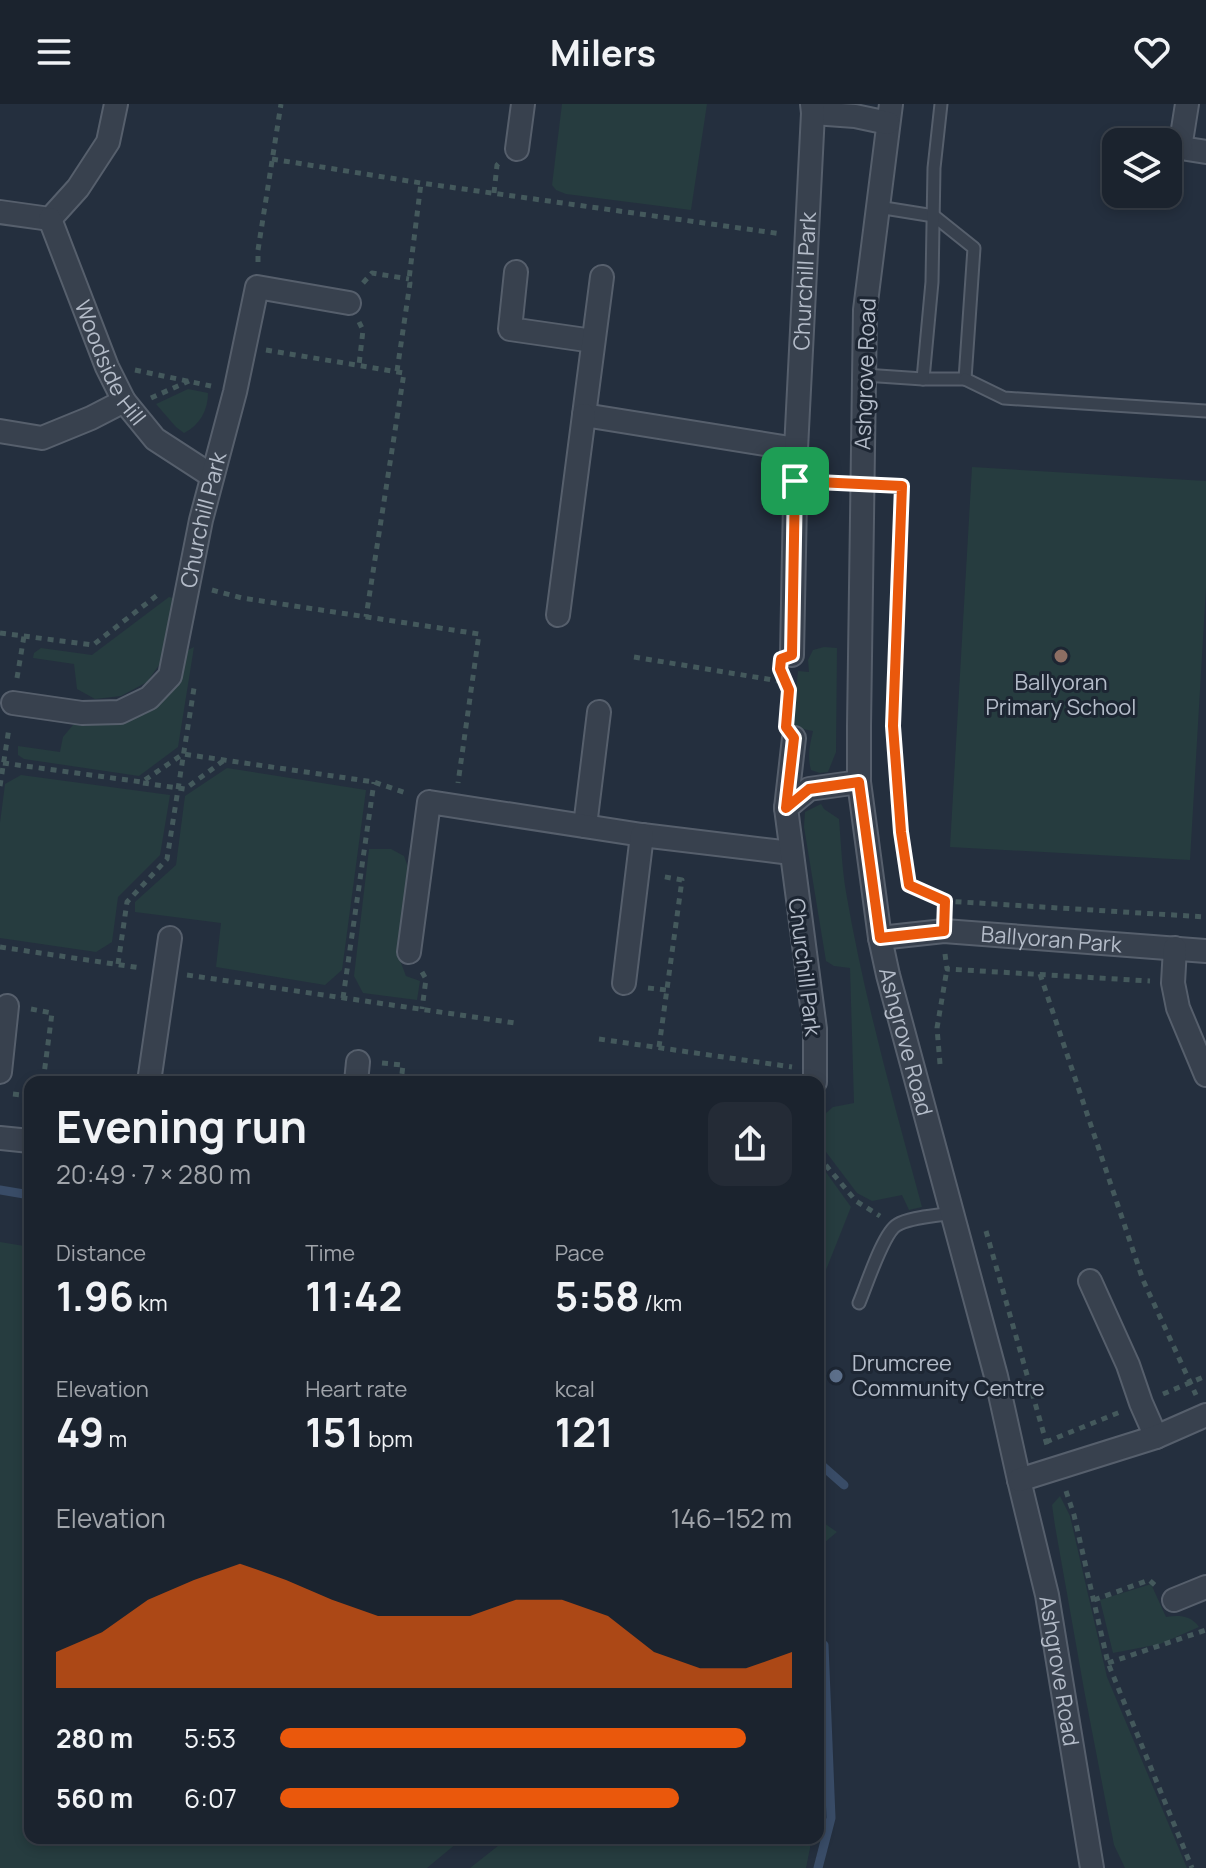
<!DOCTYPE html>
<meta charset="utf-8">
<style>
:root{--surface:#1b232e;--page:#242b36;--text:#f1f3f6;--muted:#a0a4aa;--line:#39404a;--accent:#ea580c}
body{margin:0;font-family:Manrope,sans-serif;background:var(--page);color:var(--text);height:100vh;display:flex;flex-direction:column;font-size:30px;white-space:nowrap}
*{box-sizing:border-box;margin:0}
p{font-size:26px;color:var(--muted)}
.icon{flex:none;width:44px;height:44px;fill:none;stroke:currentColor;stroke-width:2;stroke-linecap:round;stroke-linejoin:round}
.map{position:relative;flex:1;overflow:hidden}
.details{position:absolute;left:24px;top:972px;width:800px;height:768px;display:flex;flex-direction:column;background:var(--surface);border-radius:16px;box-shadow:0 4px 12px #0003,0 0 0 2px var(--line)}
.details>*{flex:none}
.fabs{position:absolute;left:1102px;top:24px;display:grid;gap:16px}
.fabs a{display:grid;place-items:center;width:80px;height:80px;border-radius:16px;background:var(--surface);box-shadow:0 4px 12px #0003,0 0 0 2px var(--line);font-size:40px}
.pin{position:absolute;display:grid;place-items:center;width:68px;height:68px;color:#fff;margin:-34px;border-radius:16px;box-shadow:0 4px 12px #0006}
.round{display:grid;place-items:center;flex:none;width:84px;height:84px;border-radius:16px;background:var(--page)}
.head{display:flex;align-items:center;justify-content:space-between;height:136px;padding:0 32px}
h1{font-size:44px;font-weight:700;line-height:60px}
.figures{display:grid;grid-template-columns:repeat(3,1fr);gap:12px;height:136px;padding:8px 32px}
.figures div{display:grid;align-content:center}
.figures b{font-size:40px;font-weight:700}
.figures small{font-size:22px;font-weight:400}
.figures p{font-size:22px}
.chart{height:224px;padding:16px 32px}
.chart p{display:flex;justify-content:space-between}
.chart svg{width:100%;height:144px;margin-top:8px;fill:var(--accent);opacity:.7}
ul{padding:0 32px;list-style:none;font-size:26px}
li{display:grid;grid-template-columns:128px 96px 1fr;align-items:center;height:60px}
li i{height:20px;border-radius:10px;background:var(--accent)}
header{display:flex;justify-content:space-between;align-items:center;height:104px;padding:0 32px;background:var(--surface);font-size:36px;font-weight:700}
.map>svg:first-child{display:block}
.green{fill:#263c3f}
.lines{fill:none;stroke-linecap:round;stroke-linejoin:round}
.stream{stroke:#394c67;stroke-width:9}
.service-casing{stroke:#565f6c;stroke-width:15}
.minor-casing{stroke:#565f6c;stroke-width:26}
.path{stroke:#44595c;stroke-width:5;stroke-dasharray:6 6;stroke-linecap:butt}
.service{stroke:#38414e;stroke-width:11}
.minor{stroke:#38414e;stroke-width:22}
.route-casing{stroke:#fff;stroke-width:16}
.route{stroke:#ea580c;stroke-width:10}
.education-dot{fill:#8d6e63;stroke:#1d2633;stroke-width:3}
.service-dot{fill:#5c6f8a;stroke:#1d2633;stroke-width:3}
.labels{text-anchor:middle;stroke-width:6;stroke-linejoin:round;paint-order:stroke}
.street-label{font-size:22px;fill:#b4bcc9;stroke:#1d2633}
.poi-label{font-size:22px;fill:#b4bcc9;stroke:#1d2633}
</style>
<header><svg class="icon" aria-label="menu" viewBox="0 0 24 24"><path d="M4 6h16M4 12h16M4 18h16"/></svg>Milers<svg class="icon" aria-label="heart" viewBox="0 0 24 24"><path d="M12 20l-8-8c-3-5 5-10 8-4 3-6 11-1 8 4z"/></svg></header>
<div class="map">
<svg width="1206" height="1764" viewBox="0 0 1206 1764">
<rect width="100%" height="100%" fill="#242f3e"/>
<!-- green -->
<g class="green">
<polygon points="562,0 707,0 691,106 566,90 556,86 552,81"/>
<path d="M188,285L208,289C208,306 200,321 184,329L176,323L156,300Z"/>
<polygon points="972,363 1206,377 1206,484 1190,756 950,743"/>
<polygon points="169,493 177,495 164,554 147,578 121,592 95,595 77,585 74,560 33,554 34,549 41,544 92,551"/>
<polygon points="194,543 178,643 139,672 24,655 18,651 18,642 60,648 63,633 73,621 114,620 145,610 173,586 188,546"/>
<path d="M824,543L837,544L836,648L828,668L820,669L811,666C807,652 810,640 813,627L792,623L798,567L809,568L808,556L813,546Z"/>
<polygon points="227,664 366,686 342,866 325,881 216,863 221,819 135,808 135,798 176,761 185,692"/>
<polygon points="21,671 170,691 160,751 118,793 112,838 96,848 0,834 0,719 5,680"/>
<path d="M821,700L824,705L839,715C841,739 842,764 846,788C864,894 894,999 922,1103L909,1106L902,1091L872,1097L857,1089L823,1044L825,1010L833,1003L854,999L850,864L834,862L826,857L804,723L805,708Z"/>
<polygon points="369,745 391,745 404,752 410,769 398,851 406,872 420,877 417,896 363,889 354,872"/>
<polygon points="818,1057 851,1103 818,1186"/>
<polygon points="0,1138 30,1143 30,1734 463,1734 427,1764 0,1764"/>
<polygon points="1060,1392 1070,1412 1107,1573 1187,1764 1125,1764 1114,1741 1085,1591 1055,1422 1052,1401"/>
<polygon points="818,1415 837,1428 818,1444"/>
<path d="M1151,1480L1166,1513C1178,1511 1191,1511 1199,1523L1160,1540L1113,1549L1100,1496Z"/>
<polygon points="508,1734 812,1734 806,1764 470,1764"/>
</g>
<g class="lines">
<!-- stream -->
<g class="stream">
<polyline points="0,1086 30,1091"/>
<polyline points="818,1358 844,1381"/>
<polyline points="818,1764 831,1714 824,1541"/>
</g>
<!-- service casing -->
<g class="service-casing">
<g id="service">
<polyline points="878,103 934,112 974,144 965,275 923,275"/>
<polyline points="864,271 923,275 932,178 934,64 941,0"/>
<polyline points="965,275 1004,294 1206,307"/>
<path d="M859,1199C866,1183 883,1129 897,1121C910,1113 937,1112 952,1109"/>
</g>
</g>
<!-- minor casing -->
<g class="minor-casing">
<g id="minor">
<path id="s1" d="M891,0L865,206L859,622V678L880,834L888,871L996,1272L1019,1376L1047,1491L1092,1764"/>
<polyline points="813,9 855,12 888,19"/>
<polyline points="1168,42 1206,48"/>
<polyline points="1180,44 1187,0"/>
<polyline points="517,45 523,0"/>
<polyline points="0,108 50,115 78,84 108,38 116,0"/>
<path id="s2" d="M50,115L107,263L124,297L155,335L212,372"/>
<polyline points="516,168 510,225 593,237"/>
<polyline points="602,173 584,311 796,345"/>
<polyline points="0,327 42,334 91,314 124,297"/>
<polyline points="558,511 584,311"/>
<path id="s3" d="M792,551L796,345L813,9L812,0"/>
<path id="s4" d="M13,599L82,609L120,608L149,594L170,572L201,416L235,288L257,183L349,199"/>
<polyline points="786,704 794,634"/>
<polyline points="585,722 599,608"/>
<path id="s5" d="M880,834L944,827L1206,847"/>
<polyline points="1175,844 1173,879 1178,904 1206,971"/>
<polyline points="409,848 429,698 642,731 791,749"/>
<polyline points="624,879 642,731"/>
<polyline points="0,968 7,902"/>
<polyline points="149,978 170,834"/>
<polyline points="356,978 358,958"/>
<polyline points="815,978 815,925 786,704 809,685 859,678"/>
<polyline points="0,1034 30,1037"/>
<polyline points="1090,1177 1128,1261 1141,1299 1156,1333"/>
<polyline points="1019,1376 1156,1333 1206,1311"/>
<polyline points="1174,1496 1206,1483"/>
</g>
</g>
<!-- path -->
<g class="path">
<polyline points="272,55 421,79 782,130"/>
<polyline points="494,89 497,61 499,59"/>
<polyline points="258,158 258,146 281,0"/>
<polyline points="363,179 372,169 409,175"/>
<polyline points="359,218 363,226 359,261"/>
<polyline points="266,246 404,269 366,513"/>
<polyline points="135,266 211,282"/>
<polyline points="397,267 410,179 409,175 421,79"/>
<polyline points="151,294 189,277"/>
<polyline points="884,381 902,382 893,622 901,728 909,781 945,797 1206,813"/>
<polyline points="212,486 242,494 479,530 458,679"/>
<polyline points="0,529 93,541 160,489"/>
<polyline points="634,553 785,578"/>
<polyline points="17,574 24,532"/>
<polyline points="784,575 789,586 787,612"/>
<polyline points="3,659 142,678 183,650 374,678 406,689"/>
<polyline points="143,679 185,685 223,657"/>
<polyline points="0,682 9,624"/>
<polyline points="0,843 141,864"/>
<polyline points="945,850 947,865 1150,877"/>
<polyline points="118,860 127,798 167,755 194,584"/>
<polyline points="422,868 426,875 422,905"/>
<polyline points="1040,870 1143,1176 1196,1291"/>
<polyline points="187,871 515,919"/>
<polyline points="648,884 667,886"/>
<polyline points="343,894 374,678"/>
<polyline points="31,905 52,909 43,978"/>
<polyline points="599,935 792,963"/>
<polyline points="659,943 682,776 660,772"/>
<polyline points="382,959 403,961 401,978"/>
<polyline points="940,960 937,924 947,865"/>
<polyline points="13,990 30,992"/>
<polyline points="818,1052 856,1097 880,1112"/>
<polyline points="986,1127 1047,1341"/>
<polyline points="1163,1290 1206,1272"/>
<polyline points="1046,1338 1120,1308"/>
<polyline points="1066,1387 1074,1411 1108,1559 1192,1764"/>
<polyline points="1094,1496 1149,1476 1157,1483"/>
<polyline points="1108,1559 1206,1526"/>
</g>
<!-- service -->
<use href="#service" class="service"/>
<!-- minor -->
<use href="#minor" class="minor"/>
</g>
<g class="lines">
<!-- route casing -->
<g class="route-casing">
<polygon id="route" points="795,377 902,382 893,622 901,728 909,781 945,797 944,827 880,834 859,678 809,685 786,704 794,634 786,623 789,586 780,565 781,555 792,551"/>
</g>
<!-- route -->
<use href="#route" class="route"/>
</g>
<!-- markers -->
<circle class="education-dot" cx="1061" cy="552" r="8"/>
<circle class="service-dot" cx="836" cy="1272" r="8"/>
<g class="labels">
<!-- street labels -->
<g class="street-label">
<text dy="8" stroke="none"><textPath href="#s3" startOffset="374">Churchill Park</textPath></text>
<text dy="8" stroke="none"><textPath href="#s2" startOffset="156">Woodside Hill</textPath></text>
<text transform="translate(865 270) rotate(-88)" y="8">Ashgrove Road</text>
<text dy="8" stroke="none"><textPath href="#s4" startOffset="330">Churchill Park</textPath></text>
<text dy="8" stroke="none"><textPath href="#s5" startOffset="172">Ballyoran Park</textPath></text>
<text transform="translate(805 863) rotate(83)" y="8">Churchill Park</text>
<text dy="8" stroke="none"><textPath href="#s1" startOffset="944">Ashgrove Road</textPath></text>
<text dy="8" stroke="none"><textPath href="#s1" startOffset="1592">Ashgrove Road</textPath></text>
</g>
<!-- poi labels -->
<g class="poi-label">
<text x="1061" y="586">Ballyoran<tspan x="1061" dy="25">Primary School</tspan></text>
<text x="852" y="1267" text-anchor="start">Drumcree<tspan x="852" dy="25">Community Centre</tspan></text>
</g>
</g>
</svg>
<div class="fabs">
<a><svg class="icon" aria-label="layers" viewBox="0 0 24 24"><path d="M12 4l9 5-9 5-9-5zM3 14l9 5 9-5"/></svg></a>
</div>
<div class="pin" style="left:795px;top:377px;background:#1e9e55"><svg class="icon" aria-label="arrive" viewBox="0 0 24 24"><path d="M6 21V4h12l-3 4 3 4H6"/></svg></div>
<section class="details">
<div class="head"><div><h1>Evening run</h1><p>20:49 · 7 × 280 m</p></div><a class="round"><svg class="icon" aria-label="share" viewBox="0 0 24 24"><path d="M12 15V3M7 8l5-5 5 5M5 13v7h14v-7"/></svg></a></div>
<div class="figures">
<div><p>Distance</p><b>1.96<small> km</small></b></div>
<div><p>Time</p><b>11:42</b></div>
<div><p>Pace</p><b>5:58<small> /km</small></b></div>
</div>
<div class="figures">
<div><p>Elevation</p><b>49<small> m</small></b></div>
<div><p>Heart rate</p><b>151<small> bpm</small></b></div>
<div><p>kcal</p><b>121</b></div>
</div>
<div class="chart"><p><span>Elevation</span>146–152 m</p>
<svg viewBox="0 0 160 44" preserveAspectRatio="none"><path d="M0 44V33L10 27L20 17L30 11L40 6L50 11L60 17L70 22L80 22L90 22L100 17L110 17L120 22L130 33L140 38L150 38L160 33V44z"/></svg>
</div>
<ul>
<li><b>280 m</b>5:53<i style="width:91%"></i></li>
<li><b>560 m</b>6:07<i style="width:78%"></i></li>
</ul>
</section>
</div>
